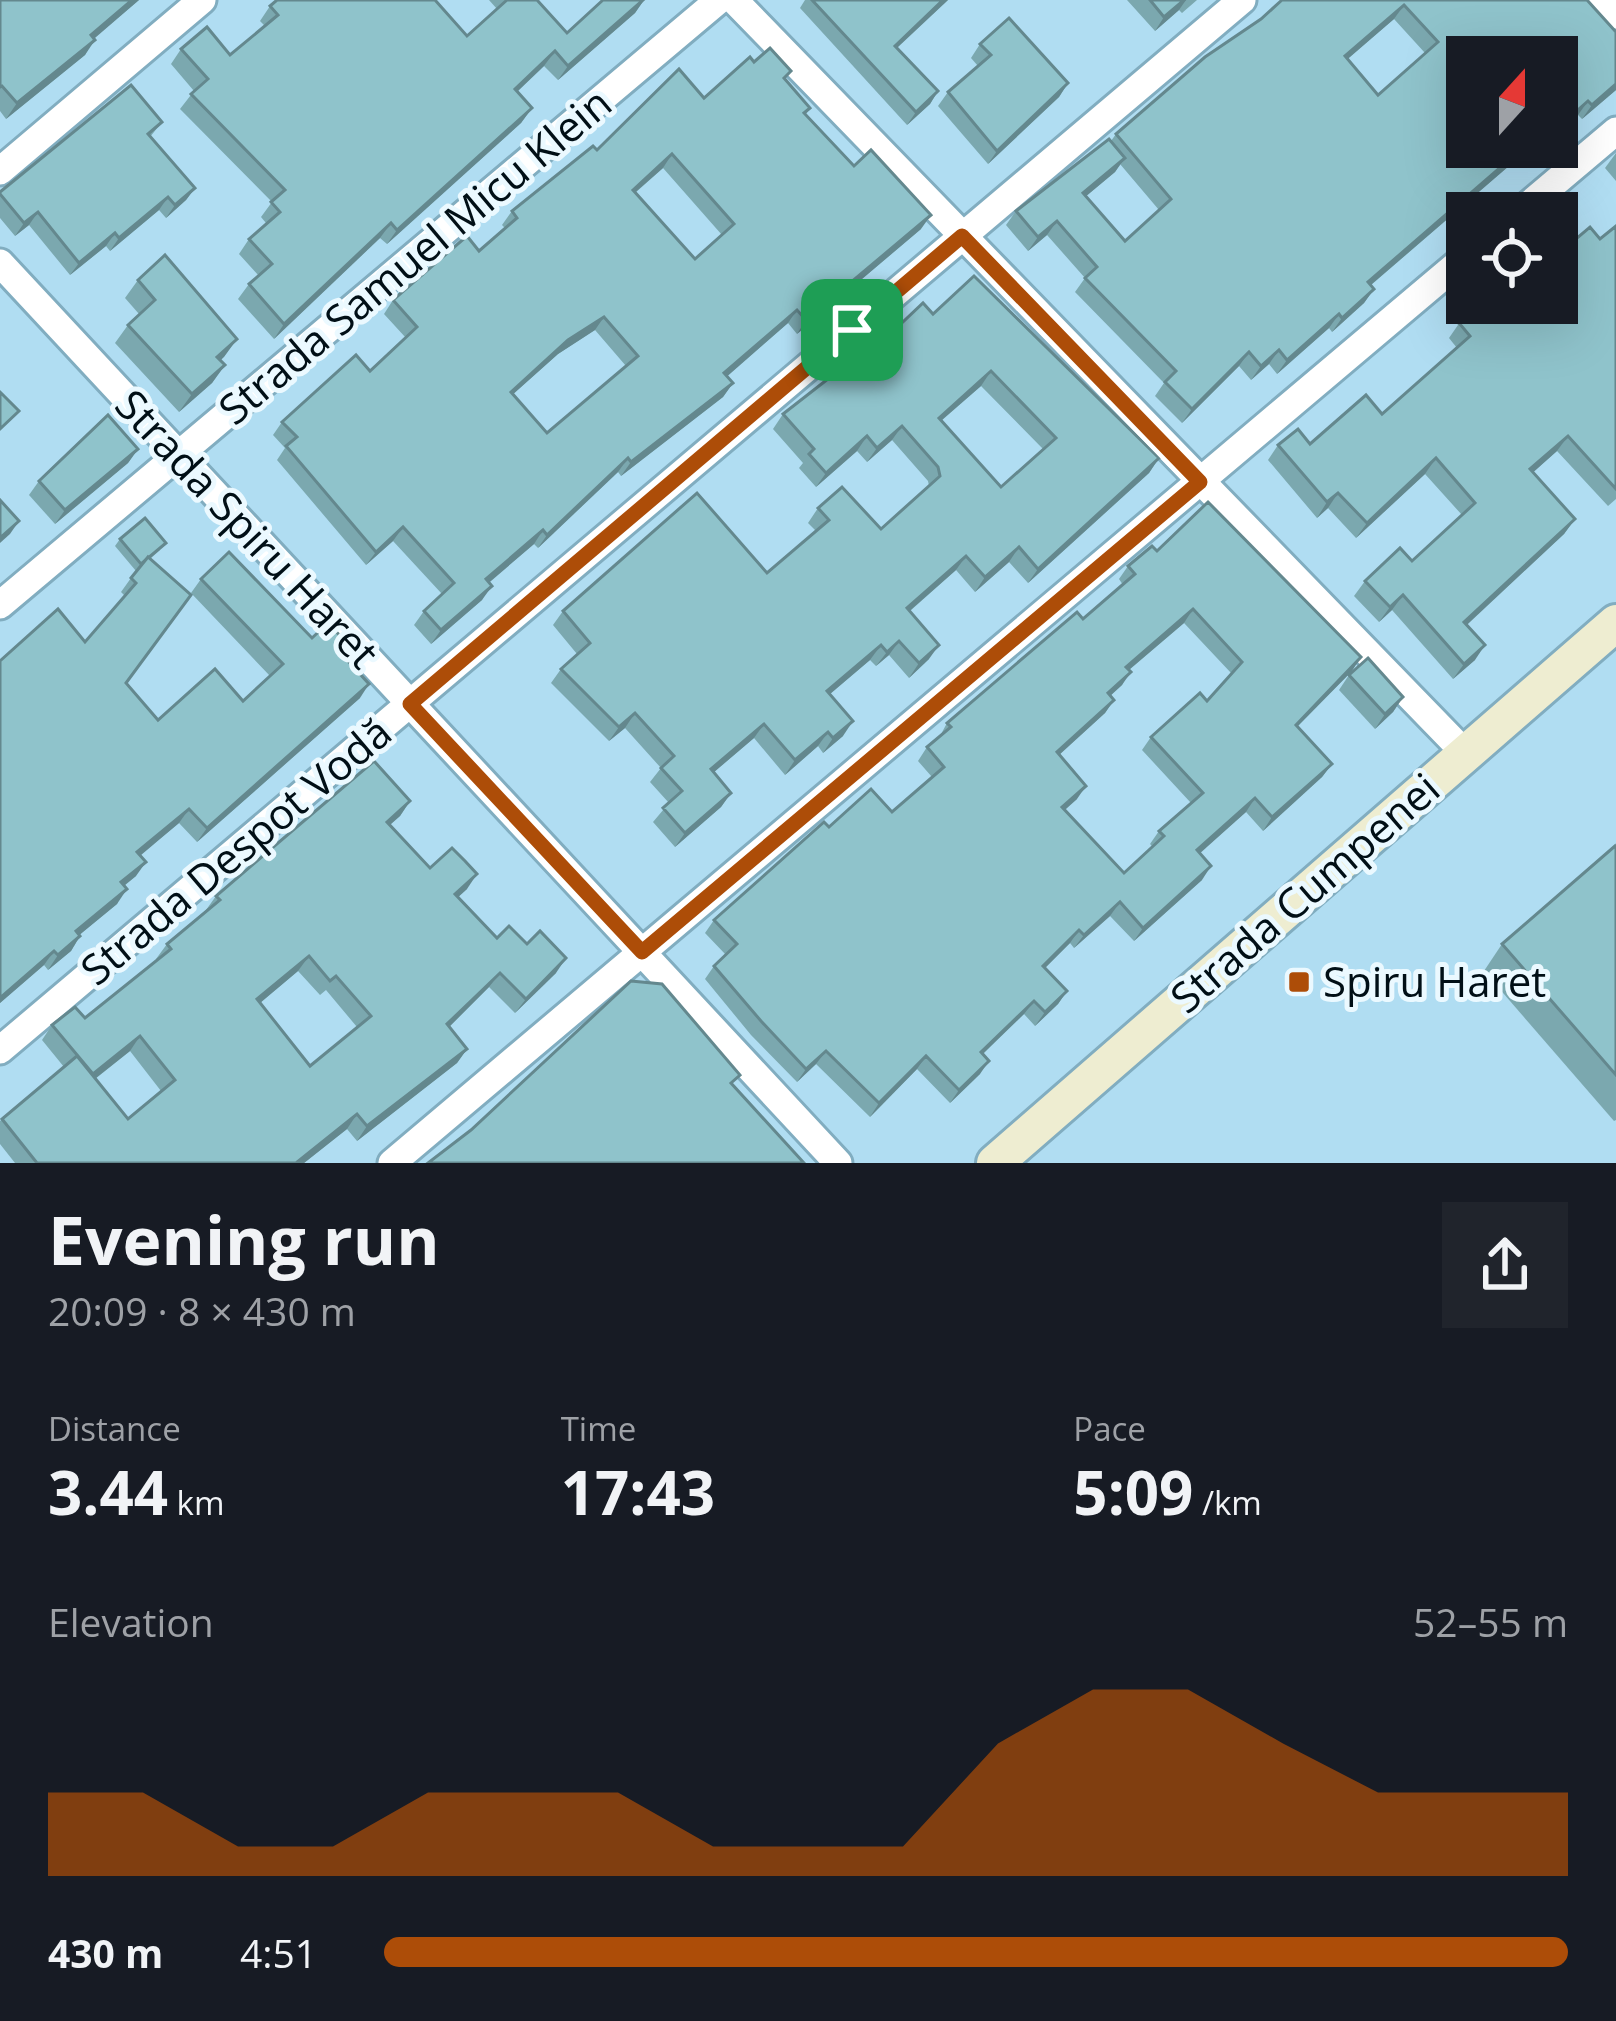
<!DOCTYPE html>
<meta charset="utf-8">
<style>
:root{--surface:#171b24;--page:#20242c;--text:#f1f3f6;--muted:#9ea1a6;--accent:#ad4d08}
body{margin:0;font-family:"Open Sans",sans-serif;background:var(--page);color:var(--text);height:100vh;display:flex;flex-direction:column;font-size:45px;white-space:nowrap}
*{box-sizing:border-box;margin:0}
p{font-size:39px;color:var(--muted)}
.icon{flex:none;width:66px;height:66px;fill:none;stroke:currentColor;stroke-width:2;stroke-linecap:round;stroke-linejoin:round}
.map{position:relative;height:1163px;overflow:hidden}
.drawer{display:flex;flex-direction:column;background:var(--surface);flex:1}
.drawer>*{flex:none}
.needle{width:78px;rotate:21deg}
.tools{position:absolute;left:1446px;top:36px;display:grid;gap:24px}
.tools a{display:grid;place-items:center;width:132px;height:132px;border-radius:0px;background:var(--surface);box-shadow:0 12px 48px #0002;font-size:60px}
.pin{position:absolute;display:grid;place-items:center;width:102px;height:102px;color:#fff;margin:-51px;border-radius:24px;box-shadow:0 6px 18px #0006}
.round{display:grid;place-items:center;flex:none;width:126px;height:126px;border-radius:0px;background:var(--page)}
.head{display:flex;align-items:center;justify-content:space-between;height:204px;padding:0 48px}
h1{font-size:66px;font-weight:700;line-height:90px}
.stats{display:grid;grid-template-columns:repeat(3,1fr);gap:18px;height:204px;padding:12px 48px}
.stats div{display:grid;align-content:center}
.stats b{font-size:60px;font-weight:700}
.stats small{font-size:33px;font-weight:400}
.stats p{font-size:33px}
.chart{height:336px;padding:24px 48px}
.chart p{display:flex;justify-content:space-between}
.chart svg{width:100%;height:216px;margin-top:12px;fill:var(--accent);opacity:.7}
ul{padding:0 48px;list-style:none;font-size:39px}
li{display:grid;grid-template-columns:192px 144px 1fr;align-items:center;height:90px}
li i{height:30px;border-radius:15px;background:var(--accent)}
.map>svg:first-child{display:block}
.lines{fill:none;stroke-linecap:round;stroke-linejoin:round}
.street-casing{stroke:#81adc0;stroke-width:33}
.secondary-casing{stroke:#81adc0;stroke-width:42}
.street{stroke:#fff;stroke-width:27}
.secondary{stroke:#eeedd1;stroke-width:36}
.wall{fill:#7ba8af;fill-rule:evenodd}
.shaded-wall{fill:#64888e}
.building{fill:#8fc3cb;stroke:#64888e;stroke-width:3;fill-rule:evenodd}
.route-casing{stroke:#fff;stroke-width:24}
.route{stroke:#ad4d08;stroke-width:15}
.poi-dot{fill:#ad4d08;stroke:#ebf9ff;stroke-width:4.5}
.labels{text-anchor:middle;stroke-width:10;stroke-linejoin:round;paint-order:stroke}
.street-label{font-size:42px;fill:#010f16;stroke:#ebf9ff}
.poi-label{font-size:42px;fill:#010f16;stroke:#ebf9ff;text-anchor:start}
</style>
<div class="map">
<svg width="1616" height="1163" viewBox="0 0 1616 1163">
<rect width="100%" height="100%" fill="#b0ddf2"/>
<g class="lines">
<!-- street casing -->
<g class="street-casing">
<g id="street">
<polyline points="734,0 1465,753"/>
<polyline points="1602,0 1616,15"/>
<polyline points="0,171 202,0"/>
<polyline points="1519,213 1616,131"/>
<polyline points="0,263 838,1163"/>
<polyline points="0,605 719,0"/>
<polyline points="0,1050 1242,0"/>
<polyline points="392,1163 1467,256"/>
</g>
</g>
<!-- secondary casing -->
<g class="secondary-casing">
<polyline id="secondary" points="995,1163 1616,623"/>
</g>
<!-- street -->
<use href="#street" class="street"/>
<!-- secondary -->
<use href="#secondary" class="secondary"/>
</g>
<!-- wall -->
<g class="wall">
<polygon points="0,0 139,0 94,38 85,55 6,119 0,111"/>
<polygon points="489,0 537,0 567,33 644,0 635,13 558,80 544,66 517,92 532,108 521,123 387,244 380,238 274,339 238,299 249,284 259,276 239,254 249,239 266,223 261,217 272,202 180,109 194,91 171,64 181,49 230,55 265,26 260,21 270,6 467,36 497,9"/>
<polygon points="805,0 948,0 897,48 938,91 930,104 907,125 800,8"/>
<polygon points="1127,0 1197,0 1182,13 1179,10 1155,31"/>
<path d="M1282,0H1587L1616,90L1582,119L1578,115L1557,133V57L1531,147L1371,285L1374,289L1364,303L1332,332L1329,328L1277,374L1269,364L1251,380L1239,366L1182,423L1155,396L1164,383L1075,292L1085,278L1047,235L1028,251L1006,225L1016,211L1111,141L1116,134L1261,19ZM1394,19L1425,53L1378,95L1347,59ZM1120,164L1159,210L1125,241L1085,197L1115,172Z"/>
<polygon points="980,44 1068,83 1059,97 988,164 938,106 948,92 978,66 971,58"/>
<path d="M754,62L791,71L785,79L810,108L806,114L854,166L921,229L797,334L788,323L727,376L733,383L723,397L621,476L618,472L538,548L534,544L489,582L482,600L431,644L414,625L424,611L442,594L393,541L366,565L277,460L285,448L273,435L282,422L370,371L406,338L384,314L393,300L479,251L505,228L502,225L512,211L597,150L704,98ZM663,168L722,235L695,259L635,193ZM595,330L626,366L547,433L513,394L558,354Z"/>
<polygon points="162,122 150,137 195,188 186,200 166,218 159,210 110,251 106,246 70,275 29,225 15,236 0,218 0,192"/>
<polygon points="1616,153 1616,181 1605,168"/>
<polygon points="1616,226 1616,499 1608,506 1557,451 1533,472 1575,519 1564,534 1467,624 1475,660 1453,679 1392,610 1379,622 1354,596 1365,581 1412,561 1462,515 1425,474 1356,538 1328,508 1317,518 1268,460 1278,445 1310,444 1382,414 1457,348 1449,338 1458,325 1455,321 1466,306 1600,239"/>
<polygon points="138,280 237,339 221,360 225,365 212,383 179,412 115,343 128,325 139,314 125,298"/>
<path d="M933,314L1159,458L1149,473L1028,583L1009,562L975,592L956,570L910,611L929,659L909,678L889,655L876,666L870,660L830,694L843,736L823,753L818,746L785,775L754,738L714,772L731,793L721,807L675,847L653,822L669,803L650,782L661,768L625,728L609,741L551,683L561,669L577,654L553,625L563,611L767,573L816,531L808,523L818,508L881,529L929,486L928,481L892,440L867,462L857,451L816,487L799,468L803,463L773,429L783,414L847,375ZM981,386L1043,449L1001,487L941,421Z"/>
<polygon points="138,449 128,463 55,524 29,495 39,481"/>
<polygon points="120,539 160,550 150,559 126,683 158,720 243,701 270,676 191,593 201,579 312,638 345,641 338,650 360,698 197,842 179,823 140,855 136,876 124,886 117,904 79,935 80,936 71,951 48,970 44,965 0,1003 0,661 85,642 125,596 121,592 136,571 115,546"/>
<path d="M1157,551L1352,671L1297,727L1332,764L1322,777L1263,831L1246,812L1199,853L1202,880L1134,941L1110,916L1074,948L1070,943L1045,968L1067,991L1058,1004L1035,1026L1024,1014L983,1054L980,1074L950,1103L917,1069L870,1117L816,1064L797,1082L751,1035L705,979L714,966L726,955L705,933L714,920L829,827L892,812L932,777L918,761L927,747L939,738L947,723L1083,619L1123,585L1119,579L1128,566ZM1184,623L1232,674L1207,701L1151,737L1142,750L1191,803L1159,831L1150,844L1153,847L1124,873L1065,810L1077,799L1059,755L1105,713L1114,700L1110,696L1122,685L1129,670Z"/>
<polygon points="1349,675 1403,697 1393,712 1375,729 1339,690"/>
<path d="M410,801L400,816L390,825L430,868L467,889L458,897L497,938L556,973L515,1013L489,987L449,1027L467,1049L457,1063L357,1141L347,1129L304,1163H15L0,1144V1121L64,1067L42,1040L52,1025L85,1018L158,960L156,959L167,944L206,910L216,896ZM298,971L320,995L326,990L357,1027L310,1066L260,1003ZM130,1051L161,1091L128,1119L95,1079Z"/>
<polygon points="1616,848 1616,1120 1614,1121 1484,971 1502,944"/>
</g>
<!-- shaded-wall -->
<g class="shaded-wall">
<polygon points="132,0 139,0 81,50 91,35"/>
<polygon points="644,0 635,13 558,80 568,66"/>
<polygon points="943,0 948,0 886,58 895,46"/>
<polygon points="1184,0 1186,0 1179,10 1155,31 1164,17"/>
<polygon points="1404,5 1394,19 1335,70 1345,56"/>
<polygon points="95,40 85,55 6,119 17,103"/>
<polygon points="555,51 544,66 504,104 515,89"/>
<polygon points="1068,83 1059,97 988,164 997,151"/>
<polygon points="1616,84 1616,90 1582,119 1592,105"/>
<polygon points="938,91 930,104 907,125 916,112"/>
<polygon points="1588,101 1578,115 1557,133 1562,124"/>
<polygon points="532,108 521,123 387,244 397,230"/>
<polygon points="1524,147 1531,147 1358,296 1368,282"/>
<polygon points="672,154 663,168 623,203 633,190"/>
<polygon points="1125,158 1115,172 1073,207 1083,193"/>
<polygon points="195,188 186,200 166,218 175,205"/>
<polygon points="168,197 159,210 110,251 119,238"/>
<polygon points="38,212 29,225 15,236 24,223"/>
<polygon points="931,215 921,229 797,334 806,320"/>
<polygon points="1057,221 1047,235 1028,251 1038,237"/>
<polygon points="391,223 380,238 274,339 284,324"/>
<polygon points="115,233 106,246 70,275 79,263"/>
<polygon points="1374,289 1364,303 1332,332 1342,318"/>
<polygon points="797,310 788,323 715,387 724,373"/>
<polygon points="1339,314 1329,328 1277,374 1287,360"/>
<polygon points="604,317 595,330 558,354 501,405 511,392 568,340"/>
<polygon points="237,339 224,357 204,375 217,357"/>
<polygon points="1279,350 1269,364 1251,380 1261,366"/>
<polygon points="1249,352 1239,366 1182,423 1192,409"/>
<polygon points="225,365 212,383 179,412 192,394"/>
<polygon points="991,371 981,386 928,432 939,418"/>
<polygon points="733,383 723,397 621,476 631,462"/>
<polygon points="902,426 892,440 867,462 877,448"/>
<polygon points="867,436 857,451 816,487 826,473"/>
<polygon points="1568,436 1557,451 1520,484 1530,469"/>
<polygon points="138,449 128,463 55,524 65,510"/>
<polygon points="628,458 618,472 538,548 547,535"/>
<polygon points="1159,458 1149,473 1028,583 1038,569"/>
<polygon points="1436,458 1425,474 1356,538 1367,523"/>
<polygon points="1338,493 1328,508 1317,518 1327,502"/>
<polygon points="1575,519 1564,534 1454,637 1464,622"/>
<polygon points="19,521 10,534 0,543 0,538"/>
<polygon points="403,527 393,541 366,565 376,552"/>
<polygon points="543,530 534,544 477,593 486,579"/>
<polygon points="1019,547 1009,562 975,592 985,577"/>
<polygon points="966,556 956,570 897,622 907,608"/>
<polygon points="492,586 482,600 431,644 441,630"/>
<polygon points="1403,595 1392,610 1379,622 1390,607"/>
<polygon points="1193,609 1184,623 1117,680 1126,667"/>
<polygon points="899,641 889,655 876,666 887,652"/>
<polygon points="881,645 870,660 817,705 827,691"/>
<polygon points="939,645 929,659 909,678 919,663"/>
<polygon points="1485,645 1475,660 1453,679 1464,664"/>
<polygon points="1361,657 1352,671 1286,738 1296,725"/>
<polygon points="1131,672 1122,685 1098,707 1108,693"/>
<polygon points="369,684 360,698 197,842 207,828"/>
<polygon points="1403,697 1393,712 1375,729 1385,714"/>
<polygon points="1114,700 1105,713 1048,765 1057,752"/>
<polygon points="635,713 625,728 609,741 619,727"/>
<polygon points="853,721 843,736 823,753 833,738"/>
<polygon points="764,724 754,738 700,784 711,769"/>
<polygon points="828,732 818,746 785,775 795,760"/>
<polygon points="1332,764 1322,777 1263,831 1272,817"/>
<polygon points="1086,786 1077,799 1053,820 1062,807"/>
<polygon points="731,793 721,807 675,847 685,833"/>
<polygon points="1255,798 1246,812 1188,864 1197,850"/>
<polygon points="410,801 400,816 377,836 387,822"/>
<polygon points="189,809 179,823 128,866 137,852"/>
<polygon points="146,862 136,876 111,896 121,882"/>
<polygon points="1211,866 1202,880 1134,941 1143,928"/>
<polygon points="477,874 467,889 445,909 455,894"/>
<polygon points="127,889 117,904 66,946 76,931"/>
<polygon points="1120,902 1110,916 1074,948 1084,935"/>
<polygon points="1079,930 1070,943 1034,979 1043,966"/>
<polygon points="80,936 71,951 48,970 58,955"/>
<polygon points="54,951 44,965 0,1003 0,998"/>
<polygon points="309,956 298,971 247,1014 257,999"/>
<polygon points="566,958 556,973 515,1013 526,999"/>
<polygon points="500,973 489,987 437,1039 447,1024"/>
<polygon points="1067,991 1058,1004 1035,1026 1045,1012"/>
<polygon points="1034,1001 1024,1014 971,1065 981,1052"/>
<polygon points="140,1036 130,1051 82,1089 93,1074"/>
<polygon points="467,1049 457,1063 357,1141 367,1126"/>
<polygon points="826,1051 816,1064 797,1082 806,1069"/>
<polygon points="926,1056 917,1069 870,1117 879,1103"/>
<polygon points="989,1061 980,1074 950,1103 959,1090"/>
<polygon points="357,1114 347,1129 304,1163 296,1163"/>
</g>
<!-- building -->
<g class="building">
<polygon points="0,0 132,0 91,35 95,40 17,103 2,86 0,87"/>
<polygon points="277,0 435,0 467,36 507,0 537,0 567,33 603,0 643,0 568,66 555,51 515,89 532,108 397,230 391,223 284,324 249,284 272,264 249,239 280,212 271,202 285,190 191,94 208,79 181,49 207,27 230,55 278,15 270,6"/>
<polygon points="812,0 943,0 895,46 938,91 916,112"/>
<polygon points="1150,0 1184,0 1164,17"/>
<path d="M1282,0H1587L1616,32V84L1592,105L1588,101L1562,124L1557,119V57H1467V147H1524L1368,282L1374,289L1342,318L1339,314L1287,360L1279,350L1261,366L1249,352L1192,409L1165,382L1176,371L1085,278L1097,267L1057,221L1038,237L1016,211L1109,139L1125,158L1083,193L1125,241L1171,199L1116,134L1205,57L1261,19ZM1404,5L1438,42L1378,95L1345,56Z"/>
<polygon points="1009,18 1068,83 997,151 948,92 991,55 980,44"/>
<path d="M770,48L791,71L784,78L810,108L804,113L854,166L871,150L931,215L806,320L797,310L724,373L733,383L631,462L628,458L547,535L543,530L486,579L492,586L441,630L424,611L454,583L403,527L376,552L286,446L297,437L282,422L356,355L370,371L417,327L393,300L467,236L479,251L517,218L512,211L593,146L597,150L679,69L704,98L750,57L754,62ZM672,154L734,224L695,259L633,190ZM604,317L638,356L547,433L511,392L568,340Z"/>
<polygon points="131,85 162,122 148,134 195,188 175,205 168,197 119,238 115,233 79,263 38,212 24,223 0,194 0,192"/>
<polygon points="1616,226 1616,489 1568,436 1530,469 1575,519 1464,622 1485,645 1464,664 1403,595 1390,607 1365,581 1400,548 1412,561 1475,503 1436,458 1367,523 1338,493 1327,502 1278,445 1298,429 1310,444 1366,395 1382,414 1470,336 1459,323 1471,313 1466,306 1469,303 1557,303 1557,255 1590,227 1600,239"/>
<polygon points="165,255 237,339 217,357 225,365 192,394 128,325 155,300 138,280"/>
<path d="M974,276L1159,458L1038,569L1019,547L985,577L966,556L907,608L939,645L919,663L899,641L887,652L881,645L827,691L853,721L833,738L828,732L795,760L764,724L711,769L731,793L685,833L663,808L682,791L661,768L674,756L635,713L619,727L561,669L590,643L563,611L697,493L767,573L829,520L818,508L842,487L881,529L940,476L938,467L902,426L877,448L867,436L826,473L809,454L814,449L783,414L842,368L847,375L923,303L933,314ZM991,371L1056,438L1001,487L939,418Z"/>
<polygon points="0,392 19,411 0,429"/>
<polygon points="108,415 138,449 65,510 39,481"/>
<polygon points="0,500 19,521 0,538"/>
<path d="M1208,502L1361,657L1296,725L1332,764L1272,817L1255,798L1197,850L1211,866L1143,928L1120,902L1084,935L1079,930L1043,966L1067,991L1045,1012L1034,1001L981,1052L989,1061L959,1090L926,1056L879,1103L826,1051L806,1069L761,1021L714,966L737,944L714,920L824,822L829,827L871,789L892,812L944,767L927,747L951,727L947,723L1077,612L1083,619L1135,574L1128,566L1152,546L1157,551ZM1193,609L1242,662L1207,701L1200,693L1151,737L1203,793L1159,831L1164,836L1124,873L1062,807L1086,786L1057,752L1114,700L1108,693L1131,672L1126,667Z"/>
<polygon points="145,518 166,543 141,564 120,539"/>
<polygon points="229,552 312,638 328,623 345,641 337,649 369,684 207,828 189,809 137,852 146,862 121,882 127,889 76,931 80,936 58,955 54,951 0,998 0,661 58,609 85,642 136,583 131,578 148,557 191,595 126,683 158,720 215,669 243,701 283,664 201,579"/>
<polygon points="1368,658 1403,697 1385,714 1349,675"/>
<path d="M374,761L410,801L387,822L430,868L452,848L465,861L477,874L455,894L497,938L509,926L527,944L540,931L566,958L526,999L500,973L447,1024L467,1049L367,1126L357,1114L296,1163H37L2,1119L77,1056L128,1119L175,1080L140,1036L93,1074L52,1025L75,1007L85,1018L171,949L167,944L220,900L216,896ZM309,956L330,981L336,976L371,1016L310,1066L257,999Z"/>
<polygon points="1615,846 1616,848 1616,1075 1502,944"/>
<polygon points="631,981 662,984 740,1075 731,1083 804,1163 428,1163 471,1130"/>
</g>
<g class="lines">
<!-- route casing -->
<g class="route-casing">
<polygon id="route" points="962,236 1200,482 642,952 410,704"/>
</g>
<!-- route -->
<use href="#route" class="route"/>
</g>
<!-- markers -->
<rect class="poi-dot" x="1287" y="970" width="24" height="24" rx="6"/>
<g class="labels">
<!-- street labels -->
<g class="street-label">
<text transform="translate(415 256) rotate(-40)" y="15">Strada Samuel Micu Klein</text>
<text transform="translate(247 529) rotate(47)" y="15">Strada Spiru Haret</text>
<text transform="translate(236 851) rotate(-40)" y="15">Strada Despot Vodă</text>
<text transform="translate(1305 893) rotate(-41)" y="15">Strada Cumpenei</text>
</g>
<!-- poi labels -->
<g class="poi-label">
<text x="1323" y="997">Spiru Haret</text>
</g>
</g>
</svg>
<div class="tools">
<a><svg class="needle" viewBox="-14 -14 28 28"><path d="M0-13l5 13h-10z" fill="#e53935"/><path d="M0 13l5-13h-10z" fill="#9ea1a6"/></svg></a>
<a><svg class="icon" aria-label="locate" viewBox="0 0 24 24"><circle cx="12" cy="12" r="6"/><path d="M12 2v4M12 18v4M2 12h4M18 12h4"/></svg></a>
</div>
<div class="pin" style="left:852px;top:330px;background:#1e9e55"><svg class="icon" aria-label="arrive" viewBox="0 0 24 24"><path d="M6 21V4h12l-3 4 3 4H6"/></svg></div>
</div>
<section class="drawer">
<div class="head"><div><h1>Evening run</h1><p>20:09 · 8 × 430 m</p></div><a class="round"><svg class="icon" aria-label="share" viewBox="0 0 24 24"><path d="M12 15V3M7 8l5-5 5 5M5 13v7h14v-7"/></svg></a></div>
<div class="stats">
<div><p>Distance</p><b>3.44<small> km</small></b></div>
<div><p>Time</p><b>17:43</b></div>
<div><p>Pace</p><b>5:09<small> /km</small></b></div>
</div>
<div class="chart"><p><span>Elevation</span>52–55 m</p>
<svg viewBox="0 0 160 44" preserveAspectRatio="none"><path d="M0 44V27L10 27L20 38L30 38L40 27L50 27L60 27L70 38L80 38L90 38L100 17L110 6L120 6L130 17L140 27L150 27L160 27V44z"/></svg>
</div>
<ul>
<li><b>430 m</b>4:51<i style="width:100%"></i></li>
</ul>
</section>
